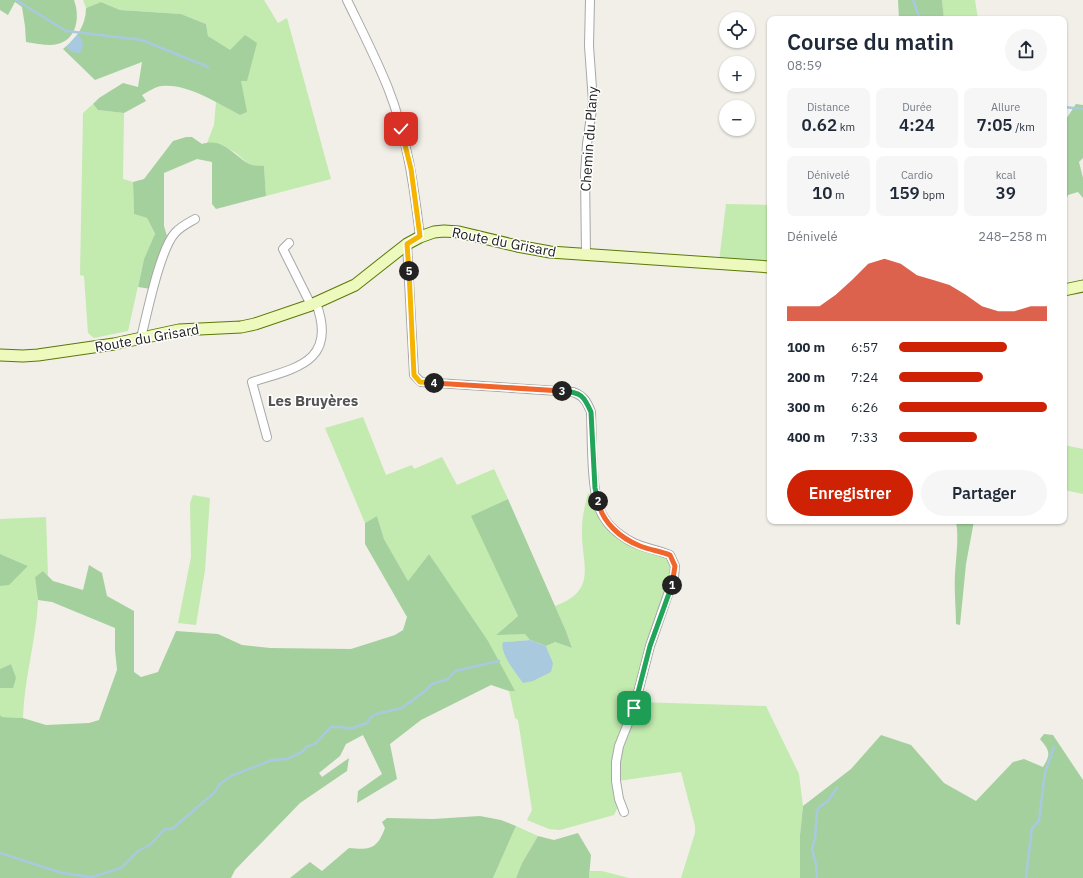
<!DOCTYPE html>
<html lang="fr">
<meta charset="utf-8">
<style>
:root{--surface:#fff;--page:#f6f6f7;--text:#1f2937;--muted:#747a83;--accent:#cf2103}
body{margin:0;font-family:"IBM Plex Sans",sans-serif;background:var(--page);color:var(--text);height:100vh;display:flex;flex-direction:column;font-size:15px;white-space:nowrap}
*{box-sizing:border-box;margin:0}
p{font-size:13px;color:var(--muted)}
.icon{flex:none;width:22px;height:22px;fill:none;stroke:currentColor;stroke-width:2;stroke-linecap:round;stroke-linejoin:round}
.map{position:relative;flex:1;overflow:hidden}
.sheet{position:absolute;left:767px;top:16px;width:300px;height:508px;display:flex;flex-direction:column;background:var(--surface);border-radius:8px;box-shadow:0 1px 3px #0004}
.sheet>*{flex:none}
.buttons{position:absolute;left:719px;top:12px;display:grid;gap:8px}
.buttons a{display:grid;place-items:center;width:36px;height:36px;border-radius:50%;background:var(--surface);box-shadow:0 1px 3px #0004;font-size:20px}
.pin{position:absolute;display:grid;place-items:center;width:34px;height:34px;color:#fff;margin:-17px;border-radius:8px;box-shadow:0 2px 6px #0006}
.km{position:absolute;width:20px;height:20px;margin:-10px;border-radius:50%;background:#222;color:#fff;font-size:11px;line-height:20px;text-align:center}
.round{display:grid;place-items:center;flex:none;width:42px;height:42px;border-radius:21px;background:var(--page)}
.overview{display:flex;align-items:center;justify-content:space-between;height:68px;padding:0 20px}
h1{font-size:22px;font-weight:600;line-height:30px}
.figures{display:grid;grid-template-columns:repeat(3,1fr);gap:6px;height:68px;padding:4px 20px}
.figures div{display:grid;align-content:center;border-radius:8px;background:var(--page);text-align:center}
.figures b{font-size:17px;font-weight:600}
.figures small{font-size:11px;font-weight:400}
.figures p{font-size:11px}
.chart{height:112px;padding:8px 20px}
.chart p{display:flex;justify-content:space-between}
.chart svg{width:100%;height:72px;margin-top:4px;fill:var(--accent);opacity:.7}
.action{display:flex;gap:8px;margin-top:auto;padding:8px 20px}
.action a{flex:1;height:46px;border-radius:24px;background:var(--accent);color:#fff;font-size:16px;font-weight:600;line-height:46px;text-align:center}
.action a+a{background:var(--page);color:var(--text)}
ul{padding:0 20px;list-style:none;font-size:13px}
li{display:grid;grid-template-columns:64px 48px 1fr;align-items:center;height:30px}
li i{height:10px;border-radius:5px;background:var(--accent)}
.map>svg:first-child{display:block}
.grass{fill:#c3eaaf}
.forest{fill:#a4d09d}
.water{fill:#a9cade}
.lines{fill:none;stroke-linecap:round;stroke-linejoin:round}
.stream{stroke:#a9cade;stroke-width:2.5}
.street-casing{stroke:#a8a8a8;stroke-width:10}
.secondary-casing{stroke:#5b7906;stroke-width:13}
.street{stroke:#fff;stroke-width:8}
.secondary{stroke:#edf9bd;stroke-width:11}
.split-1-casing{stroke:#fff;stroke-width:8}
.split-2-casing{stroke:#fff;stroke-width:8}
.split-3-casing{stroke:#fff;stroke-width:8}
.split-4-casing{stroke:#fff;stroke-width:8}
.split-5-casing{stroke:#fff;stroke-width:8}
.split-6-casing{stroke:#fff;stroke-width:8}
.split-1{stroke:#22a559;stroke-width:5}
.split-2{stroke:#f0652b;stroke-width:5}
.split-3{stroke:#22a559;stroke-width:5}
.split-4{stroke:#f0652b;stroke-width:5}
.split-5{stroke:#f5b400;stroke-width:5}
.split-6{stroke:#f5b400;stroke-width:5}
.labels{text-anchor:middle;stroke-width:3;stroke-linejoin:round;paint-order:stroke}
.street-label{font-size:14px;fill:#212121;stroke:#fff}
.neighbourhood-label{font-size:15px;font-weight:bold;fill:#545454;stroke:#fff}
</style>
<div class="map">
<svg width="1083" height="878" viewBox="0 0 1083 878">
<rect width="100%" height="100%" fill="#f1efe8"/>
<!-- grass -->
<g class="grass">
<polygon points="83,0 264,0 278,23 287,18 331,179 266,196 264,166 250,165 236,153 224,146 207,143 214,125 216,102 240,115 230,51 208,36 206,24 181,14 120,10 101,2 86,8"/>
<polygon points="942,0 975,0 978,19 944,19"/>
<polygon points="93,104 98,110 124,113 123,179 133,182 134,214 147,218 155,235 144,259 128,331 94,338 88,333 84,276 80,275 83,113"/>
<polygon points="726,204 770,205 770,263 719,261"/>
<path d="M363,417L386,475L412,465L414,469L442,457L457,485L494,469L508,499L472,516L518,616L497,634L525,633L530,640L503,642L553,663L546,646L555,642L572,648L566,631L555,606C599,590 581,564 582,529C582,517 585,505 588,493L591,495L601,523L615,534L664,556C671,562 671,568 671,577L626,719L614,750L612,780L617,809L614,815L560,830L549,829L527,820L532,810L519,726L518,720L515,718L509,691H514L429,554L408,581L384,539L377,516L365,523L325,428Z"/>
<polygon points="1064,445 1083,449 1083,494 1064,490"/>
<polygon points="193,495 210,498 205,570 196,625 178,623 191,557 190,503"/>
<path d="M46,517L48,576L43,571L35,577C36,585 38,594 38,602C36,641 24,679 23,718L2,717L0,715V688H13L11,664L0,669V586L9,584L28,566L0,554V519Z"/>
<polygon points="638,702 766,706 799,774 803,806 800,835 800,878 681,878 695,833 695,826 681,772 618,781 620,750"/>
<polygon points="516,826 538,836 522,863 516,878 493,878"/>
<polygon points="590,871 602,871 629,878 589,878"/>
</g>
<!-- forest -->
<g class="forest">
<path d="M0,0H74C81,19 76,44 51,45C43,45 34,43 26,42L25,26L22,7L15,2L8,15L0,10Z"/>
<polygon points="898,0 942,0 944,19 899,19"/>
<path d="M101,2L120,10L181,14L206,24L208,36L230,50L245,35L257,43L247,81H241L247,112L240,115C219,104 187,83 162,86C156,86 148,92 142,95L146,101L124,113L98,110L93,104L99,98L123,83L138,87L142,62L95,80L63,49C77,38 86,25 86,8Z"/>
<polygon points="1076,104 1083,105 1083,158 1079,162 1083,178 1083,198 1078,192 1068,195 1064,206 1064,122"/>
<path d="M186,137H192L202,144C222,137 234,155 249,164C253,166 259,165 264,166L266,196L216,209L212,204V162L197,159L164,173V226L167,236L164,243L151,289L138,287L144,259L155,234L147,218L134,214L133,182L144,179L173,141Z"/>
<polygon points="508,499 566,631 572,648 555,642 546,646 530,640 525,634 496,635 518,616 471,516"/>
<polygon points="377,516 384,539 408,581 429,554 488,641 515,691 509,691 491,685 421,720 390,744 397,779 357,803 358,791 382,774 363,735 346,744 340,756 319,773 322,777 349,758 347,771 300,803 235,870 231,878 0,878 0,715 2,717 23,718 46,725 89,723 99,720 117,670 115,650 115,628 52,602 38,600 35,577 43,571 53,581 83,590 89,565 102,573 107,596 134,611 134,672 141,677 158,672 176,631 218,634 242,645 270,648 351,649 395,635 403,630 407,617 365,544 365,523"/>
<path d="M956,521H974L966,564L960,625L956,624C956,607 954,590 955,574C956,556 959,539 956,521Z"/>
<polygon points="0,554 28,566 9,585 0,586"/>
<polygon points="11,664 16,678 13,688 0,688 0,669"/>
<path d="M1044,734L1053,735L1083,780V878H800V835L803,806L851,769L881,735L911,745L944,783L976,801L1013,762L1024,759L1043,767C1051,754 1050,751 1040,739Z"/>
<path d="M480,816L501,820L516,826L493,878H290L310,862L322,871L349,848C371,850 377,849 385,828L382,822L387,818L433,819Z"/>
<polygon points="578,833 591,855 589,878 516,878 522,863 538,836 554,840"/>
</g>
<!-- water -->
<g class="water">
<path d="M78,34C83,41 85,45 80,53C74,53 70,52 66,47Z"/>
<path d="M530,640L546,646L553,663L551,672L533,681L523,683C517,674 499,653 503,642Z"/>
</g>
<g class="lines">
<!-- stream -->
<g class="stream">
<polyline points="16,0 66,31 142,40 208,67"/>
<polyline points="913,0 920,19"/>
<polyline points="1064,107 1083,109"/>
<polyline points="0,853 62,873 92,877 121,868 138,851 150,845 165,829 172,829 215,792 220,784 231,776 272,760 287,759 302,752 306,747 315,744 331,727 342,727 349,729 367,723 371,717 376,714 402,708 425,691 432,684 448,679 455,671 499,661"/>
<polyline points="817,878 816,864 812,849 815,839 817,812 819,807 828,801 837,788"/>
<polyline points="1026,878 1032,828 1039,821 1045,773 1054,747"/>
</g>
<!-- street casing -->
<g class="street-casing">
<g id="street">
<path d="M347,0C361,29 376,58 388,88C407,136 414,186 420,237"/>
<polyline points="289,243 283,249 311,305"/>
<path d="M407,244L414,375L421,382L573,392C584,396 587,402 591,412C592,436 591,490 600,510C606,525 619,535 632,542C644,548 658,550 670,555L675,566L674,577L650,646L634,708L619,746L616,762V781L619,799L624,812"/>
<polyline points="586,255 585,174 587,144 593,102 589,46 590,0"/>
<path d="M141,338C147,314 160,249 175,233C180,227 188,223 195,219"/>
<path d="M267,437L252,382C296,368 338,362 316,303"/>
</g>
</g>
<!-- secondary casing -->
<g class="secondary-casing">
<g id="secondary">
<polyline points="1064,290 1083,286"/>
<polyline points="0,355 23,356 38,355 114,344 179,330 241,327 255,324 311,305 355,285 407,244 420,237 434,232 444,231 459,232 517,246 550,252 770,267"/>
</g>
</g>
<!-- street -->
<use href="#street" class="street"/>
<!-- secondary -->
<use href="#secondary" class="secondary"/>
</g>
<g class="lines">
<!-- split-1 casing -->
<g class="split-1-casing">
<polyline id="split-1" points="634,708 650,646 672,585"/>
</g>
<!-- split-2 casing -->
<g class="split-2-casing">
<path id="split-2" d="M598,501C602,522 620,538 640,546C650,550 660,551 670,555L675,566L672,585"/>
</g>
<!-- split-3 casing -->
<g class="split-3-casing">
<path id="split-3" d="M562,391C581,392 584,396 591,412L595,488L598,501"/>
</g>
<!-- split-4 casing -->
<g class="split-4-casing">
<polyline id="split-4" points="434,383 562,391"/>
</g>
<!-- split-5 casing -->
<g class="split-5-casing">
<polyline id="split-5" points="409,271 414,375 420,382 434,383"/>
</g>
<!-- split-6 casing -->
<g class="split-6-casing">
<polyline id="split-6" points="401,129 411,169 420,236 407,244 409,271"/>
</g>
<!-- split-1 -->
<use href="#split-1" class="split-1"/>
<!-- split-2 -->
<use href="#split-2" class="split-2"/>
<!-- split-3 -->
<use href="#split-3" class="split-3"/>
<!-- split-4 -->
<use href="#split-4" class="split-4"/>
<!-- split-5 -->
<use href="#split-5" class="split-5"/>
<!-- split-6 -->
<use href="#split-6" class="split-6"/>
</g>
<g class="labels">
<!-- street labels -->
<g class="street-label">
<text transform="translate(589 139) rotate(-86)" y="5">Chemin du Plany</text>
<text transform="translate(504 242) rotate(11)" y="5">Route du Grisard</text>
<text transform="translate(147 338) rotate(-10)" y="5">Route du Grisard</text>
</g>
<!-- neighbourhood labels -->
<g class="neighbourhood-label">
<text x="313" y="406">Les Bruyères</text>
</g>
</g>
</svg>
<div class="buttons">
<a><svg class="icon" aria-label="locate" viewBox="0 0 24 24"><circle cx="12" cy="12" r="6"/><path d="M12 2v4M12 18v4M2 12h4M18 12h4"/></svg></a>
<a>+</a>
<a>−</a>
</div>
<div class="pin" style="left:634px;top:708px;background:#1e9e55"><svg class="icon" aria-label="arrive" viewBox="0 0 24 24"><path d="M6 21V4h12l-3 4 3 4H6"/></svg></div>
<div class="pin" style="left:401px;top:129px;background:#d93025"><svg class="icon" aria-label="check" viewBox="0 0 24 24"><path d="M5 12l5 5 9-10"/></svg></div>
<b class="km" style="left:672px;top:585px">1</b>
<b class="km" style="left:598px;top:501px">2</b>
<b class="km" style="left:562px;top:391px">3</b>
<b class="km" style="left:434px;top:383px">4</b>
<b class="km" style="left:409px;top:271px">5</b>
<section class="sheet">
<div class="overview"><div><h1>Course du matin</h1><p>08:59</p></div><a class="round"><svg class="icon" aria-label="share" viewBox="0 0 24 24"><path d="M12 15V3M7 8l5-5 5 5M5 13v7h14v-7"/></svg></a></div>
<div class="figures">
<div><p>Distance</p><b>0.62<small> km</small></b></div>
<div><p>Durée</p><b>4:24</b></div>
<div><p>Allure</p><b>7:05<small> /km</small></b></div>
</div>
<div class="figures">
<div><p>Dénivelé</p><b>10<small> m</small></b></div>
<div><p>Cardio</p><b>159<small> bpm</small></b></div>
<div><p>kcal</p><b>39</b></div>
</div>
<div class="chart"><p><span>Dénivelé</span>248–258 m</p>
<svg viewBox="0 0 160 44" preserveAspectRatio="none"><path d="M0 44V35L10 35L20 35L30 28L40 19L50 9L60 6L70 9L80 16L90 19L100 22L110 28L120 35L130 38L140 38L150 35L160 35V44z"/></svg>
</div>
<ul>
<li><b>100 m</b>6:57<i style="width:73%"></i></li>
<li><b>200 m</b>7:24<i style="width:57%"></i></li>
<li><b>300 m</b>6:26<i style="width:100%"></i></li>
<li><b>400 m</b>7:33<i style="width:53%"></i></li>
</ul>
<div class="action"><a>Enregistrer</a><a>Partager</a></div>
</section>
</div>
